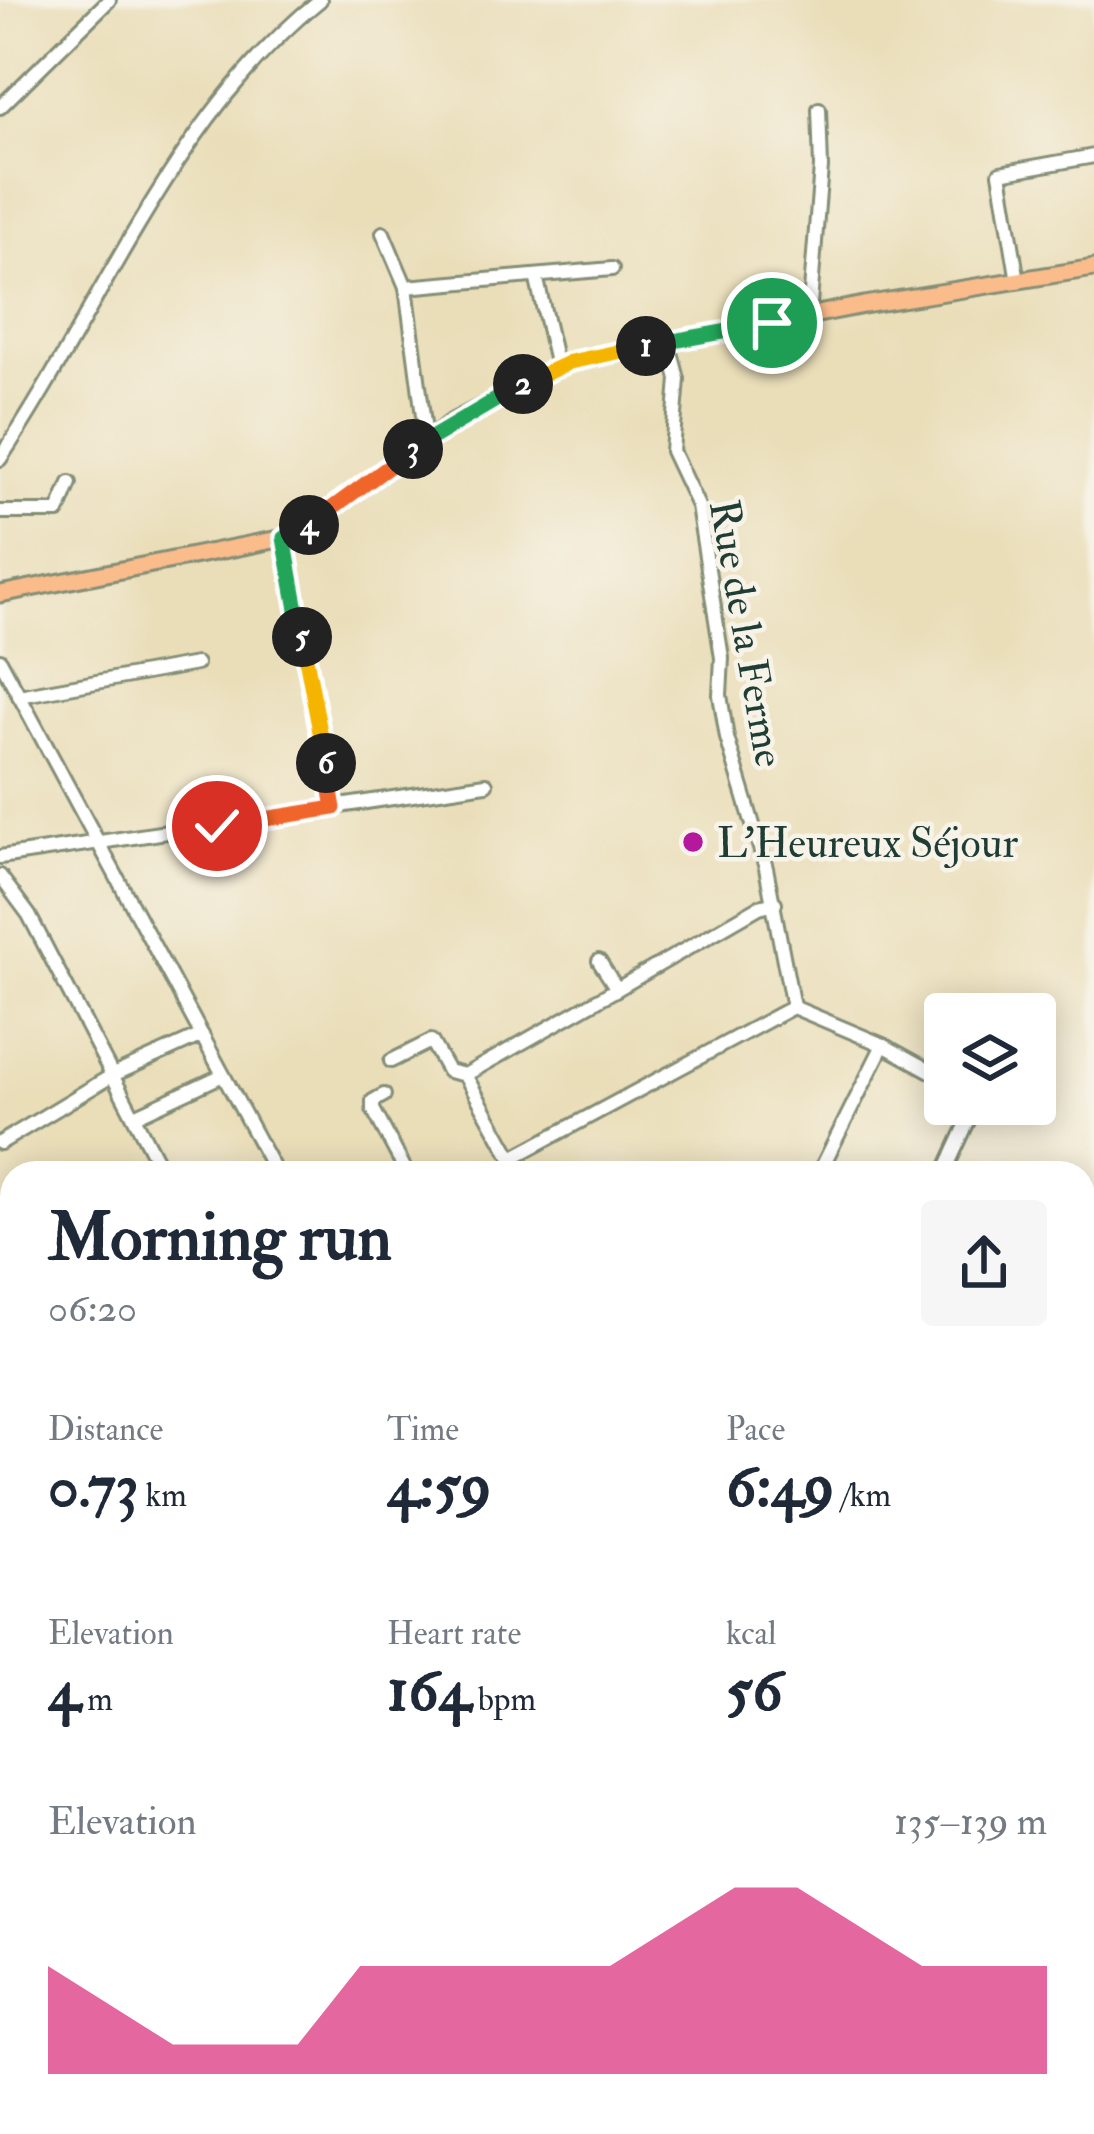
<!DOCTYPE html>
<meta charset="utf-8">
<style>
:root{--surface:#fff;--page:#f6f6f7;--text:#1f2937;--muted:#747a83;--accent:#db2777}
body{margin:0;font-family:"IM FELL Double Pica",serif;background:var(--page);color:var(--text);height:100vh;display:flex;flex-direction:column;font-size:45px;white-space:nowrap}
*{box-sizing:border-box;margin:0}
p{font-size:39px;color:var(--muted)}
.icon{flex:none;width:66px;height:66px;fill:none;stroke:currentColor;stroke-width:2;stroke-linecap:round;stroke-linejoin:round}
.map{position:relative;flex:1;overflow:hidden}
.panel{position:absolute;left:0px;top:1161px;width:1095px;height:975px;display:flex;flex-direction:column;background:var(--surface);border-radius:36px 36px 0 0;box-shadow:0 6px 30px #0003}
.panel>*{flex:none}
.tools{position:absolute;left:924px;top:993px;display:grid;gap:24px}
.tools a{display:grid;place-items:center;width:132px;height:132px;border-radius:12px;background:var(--surface);box-shadow:0 6px 30px #0003;font-size:60px}
.pin{position:absolute;display:grid;place-items:center;width:102px;height:102px;color:#fff;margin:-51px;border:6px solid #fff;border-radius:50%;box-shadow:0 3px 12px #0007}
.km{position:absolute;width:60px;height:60px;margin:-30px;border-radius:50%;background:#222;color:#fff;font-size:33px;line-height:60px;text-align:center}
.round{display:grid;place-items:center;flex:none;width:126px;height:126px;border-radius:12px;background:var(--page)}
.summary{display:flex;align-items:center;justify-content:space-between;height:204px;padding:0 48px}
h1{font-size:66px;font-weight:700;line-height:90px}
.figures{display:grid;grid-template-columns:repeat(3,1fr);gap:18px;height:204px;padding:12px 48px}
.figures div{display:grid;align-content:center}
.figures b{font-size:60px;font-weight:700}
.figures small{font-size:33px;font-weight:400}
.figures p{font-size:33px}
.chart{height:336px;padding:24px 48px}
.chart p{display:flex;justify-content:space-between}
.chart svg{width:100%;height:216px;margin-top:12px;fill:var(--accent);opacity:.7}
.map>svg:first-child{display:block}
.green{fill:#aecc73;stroke:#668454;stroke-width:3}
.forest{fill:#8ab065;stroke:#54764c;stroke-width:3}
.lines{fill:none;stroke-linecap:round;stroke-linejoin:round}
.minor-casing{stroke:#848e76;stroke-width:18}
.major-casing{stroke:#848e76;stroke-width:21}
.minor{stroke:#fff;stroke-width:12}
.major{stroke:#fabc8b;stroke-width:15}
.rail-casing{stroke:#1f3d34;stroke-width:8}
.rail{stroke:#f7f3e8;stroke-width:3;stroke-dasharray:9;stroke-linecap:butt}
.split-1-casing{stroke:#fff;stroke-width:24}
.split-2-casing{stroke:#fff;stroke-width:24}
.split-3-casing{stroke:#fff;stroke-width:24}
.split-4-casing{stroke:#fff;stroke-width:24}
.split-5-casing{stroke:#fff;stroke-width:24}
.split-6-casing{stroke:#fff;stroke-width:24}
.split-7-casing{stroke:#fff;stroke-width:24}
.split-8-casing{stroke:#fff;stroke-width:24}
.split-1{stroke:#22a559;stroke-width:15}
.split-2{stroke:#f5b400;stroke-width:15}
.split-3{stroke:#22a559;stroke-width:15}
.split-4{stroke:#f0652b;stroke-width:15}
.split-5{stroke:#22a559;stroke-width:15}
.split-6{stroke:#f5b400;stroke-width:15}
.split-7{stroke:#f0652b;stroke-width:15}
.split-8{stroke:#f5b400;stroke-width:15}
.poi-dot{fill:#b5179e;stroke:#f7f3e8;stroke-width:4.5}
.labels{text-anchor:middle;stroke-width:9;stroke-linejoin:round;paint-order:stroke}
.street-label{font-size:42px;fill:#1f3d34;stroke:#f7f3e8}
.poi-label{font-size:42px;fill:#1f3d34;stroke:#f7f3e8;text-anchor:start}
</style>
<div class="map">
<svg width="1094" height="2134" viewBox="0 0 1094 2134">
<rect width="100%" height="100%" fill="#f7f3e8"/>
<filter id="ink" filterUnits="userSpaceOnUse"><feTurbulence type="fractalNoise" baseFrequency=".00833" numOctaves="2"/><feDisplacementMap in="SourceGraphic" scale="24" xChannelSelector="R" yChannelSelector="G"/><feConvolveMatrix kernelMatrix="1 2 1 2 8 2 1 2 1" color-interpolation-filters="sRGB"/></filter>
<filter id="wash" filterUnits="userSpaceOnUse"><feTurbulence type="fractalNoise" baseFrequency=".004" numOctaves="4" result="noise"/><feDisplacementMap in="SourceGraphic" scale="48" xChannelSelector="R" yChannelSelector="G"/><feGaussianBlur stdDeviation="2.7" result="paint"/><feColorMatrix in="noise" values="0 0 0 0 0 0 0 0 0 0 0 0 0 0 0 0 0 1.4 0 .05"/><feComposite in="paint" operator="in"/></filter>
<g filter="url(#wash)">
<rect width="100%" height="100%" fill="#eadeb9"/>
<!-- green -->
<polygon class="green" points="1094,1344 1094,1535 1084,1590 1083,1419"/>
<!-- forest -->
<polygon class="forest" points="1094,1964 1094,2134 1043,2134 1043,2124 1083,2124 1083,1980"/>
</g>
<g filter="url(#ink)">
<g class="lines">
<!-- minor casing -->
<g class="minor-casing">
<g id="minor">
<polyline points="0,107 109,0"/>
<polyline points="383,233 406,287 426,439"/>
<polyline points="536,276 557,367"/>
<polyline points="1018,281 1000,173 1094,156"/>
<polyline points="406,287 612,269"/>
<polyline points="809,316 821,167 819,109"/>
<polyline points="668,341 678,379 672,451 698,506 722,658 720,695 727,738 766,868 793,1007"/>
<path d="M0,459C101,308 175,115 320,0"/>
<polyline points="0,512 58,512 70,483"/>
<polyline points="284,538 334,808"/>
<polyline points="0,660 276,1173"/>
<polyline points="19,696 196,664"/>
<polyline points="0,857 486,784"/>
<polyline points="0,876 29,915 163,1173"/>
<polyline points="617,989 759,907 775,903"/>
<polyline points="391,1061 431,1041 448,1071 465,1075"/>
<polyline points="465,1075 617,989 599,961"/>
<polyline points="465,1075 520,1173"/>
<polyline points="384,1095 373,1101 373,1109 407,1173"/>
<polyline points="135,1116 223,1075"/>
<polyline points="0,1143 113,1075 202,1035"/>
<polyline points="512,1158 793,1007 883,1045 945,1079"/>
<polyline points="819,1173 883,1045"/>
<polyline points="944,1173 976,1104"/>
<polyline points="0,1282 12,1304"/>
<polyline points="0,1598 12,1593"/>
<polyline points="1083,1598 1094,1598"/>
<polyline points="0,1863 12,1903 0,1919"/>
<polyline points="1083,1959 1094,1942"/>
<polyline points="366,2124 368,2134"/>
<polyline points="486,2124 488,2134"/>
<polyline points="668,2124 681,2134"/>
<polyline points="15,2134 47,2124"/>
<polyline points="533,2134 541,2124"/>
<polyline points="1005,2134 1006,2124"/>
</g>
</g>
<!-- major casing -->
<g class="major-casing">
<polyline id="major" points="0,594 284,538 300,531 454,421 570,362 864,305 1094,268"/>
</g>
<!-- minor -->
<use href="#minor" class="minor"/>
<!-- major -->
<use href="#major" class="major"/>
<!-- rail casing -->
<g class="rail-casing">
<g id="rail">
<polyline points="1083,1319 1094,1272"/>
<polyline points="1083,1374 1094,1319"/>
<polyline points="964,2134 965,2124"/>
<polyline points="985,2134 986,2124"/>
</g>
</g>
<!-- rail -->
<use href="#rail" class="rail"/>
</g>
</g>
<g class="lines" filter="url(#ink)">
<!-- split-1 casing -->
<g class="split-1-casing">
<polyline id="split-1" points="646,346 772,323"/>
</g>
<!-- split-2 casing -->
<g class="split-2-casing">
<polyline id="split-2" points="523,384 570,362 646,346"/>
</g>
<!-- split-3 casing -->
<g class="split-3-casing">
<polyline id="split-3" points="413,449 523,384"/>
</g>
<!-- split-4 casing -->
<g class="split-4-casing">
<polyline id="split-4" points="309,525 413,449"/>
</g>
<!-- split-5 casing -->
<g class="split-5-casing">
<polyline id="split-5" points="302,637 284,538 309,525"/>
</g>
<!-- split-6 casing -->
<g class="split-6-casing">
<polyline id="split-6" points="302,637 326,763"/>
</g>
<!-- split-7 casing -->
<g class="split-7-casing">
<polyline id="split-7" points="252,821 334,808 326,763"/>
</g>
<!-- split-8 casing -->
<g class="split-8-casing">
<polyline id="split-8" points="217,826 252,821"/>
</g>
<!-- split-1 -->
<use href="#split-1" class="split-1"/>
<!-- split-2 -->
<use href="#split-2" class="split-2"/>
<!-- split-3 -->
<use href="#split-3" class="split-3"/>
<!-- split-4 -->
<use href="#split-4" class="split-4"/>
<!-- split-5 -->
<use href="#split-5" class="split-5"/>
<!-- split-6 -->
<use href="#split-6" class="split-6"/>
<!-- split-7 -->
<use href="#split-7" class="split-7"/>
<!-- split-8 -->
<use href="#split-8" class="split-8"/>
</g>
<!-- markers -->
<circle class="poi-dot" cx="693" cy="842" r="12"/>
<g class="labels">
<!-- street labels -->
<g class="street-label">
<text transform="translate(748 633) rotate(80)" y="15">Rue de la Ferme</text>
</g>
<!-- poi labels -->
<g class="poi-label">
<text x="717" y="857">L'Heureux Séjour</text>
</g>
</g>
</svg>
<div class="tools">
<a><svg class="icon" aria-label="layers" viewBox="0 0 24 24"><path d="M12 4l9 5-9 5-9-5zM3 14l9 5 9-5"/></svg></a>
</div>
<div class="pin" style="left:772px;top:323px;background:#1e9e55"><svg class="icon" aria-label="arrive" viewBox="0 0 24 24"><path d="M6 21V4h12l-3 4 3 4H6"/></svg></div>
<div class="pin" style="left:217px;top:826px;background:#d93025"><svg class="icon" aria-label="check" viewBox="0 0 24 24"><path d="M5 12l5 5 9-10"/></svg></div>
<b class="km" style="left:646px;top:346px">1</b>
<b class="km" style="left:523px;top:384px">2</b>
<b class="km" style="left:413px;top:449px">3</b>
<b class="km" style="left:309px;top:525px">4</b>
<b class="km" style="left:302px;top:637px">5</b>
<b class="km" style="left:326px;top:763px">6</b>
<section class="panel">
<div class="summary"><div><h1>Morning run</h1><p>06:20</p></div><a class="round"><svg class="icon" aria-label="share" viewBox="0 0 24 24"><path d="M12 15V3M7 8l5-5 5 5M5 13v7h14v-7"/></svg></a></div>
<div class="figures">
<div><p>Distance</p><b>0.73<small> km</small></b></div>
<div><p>Time</p><b>4:59</b></div>
<div><p>Pace</p><b>6:49<small> /km</small></b></div>
</div>
<div class="figures">
<div><p>Elevation</p><b>4<small> m</small></b></div>
<div><p>Heart rate</p><b>164<small> bpm</small></b></div>
<div><p>kcal</p><b>56</b></div>
</div>
<div class="chart"><p><span>Elevation</span>135–139 m</p>
<svg viewBox="0 0 160 44" preserveAspectRatio="none"><path d="M0 44V22L10 30L20 38L30 38L40 38L50 22L60 22L70 22L80 22L90 22L100 14L110 6L120 6L130 14L140 22L150 22L160 22V44z"/></svg>
</div>
</section>
</div>
